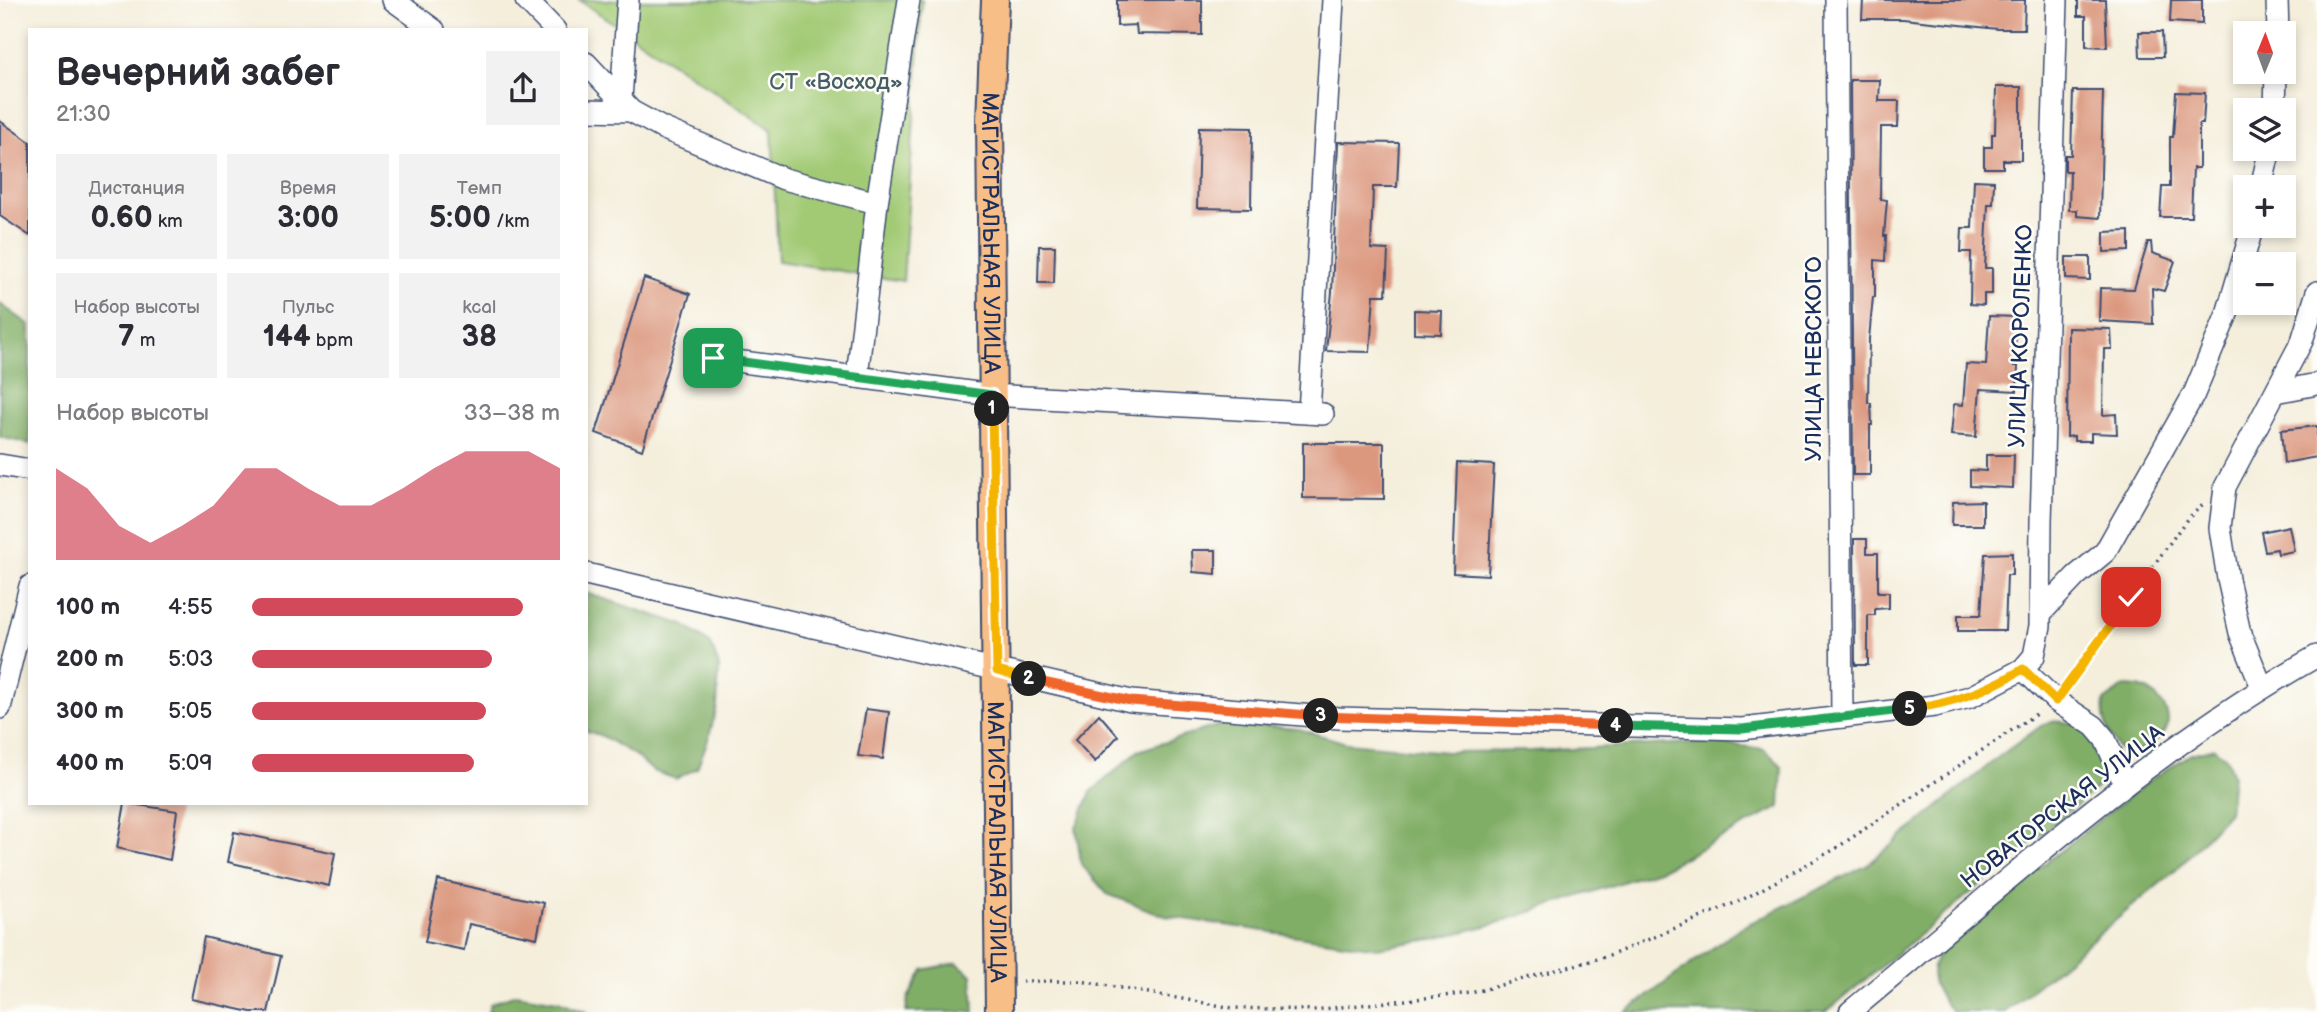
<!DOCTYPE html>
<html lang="ru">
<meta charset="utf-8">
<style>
:root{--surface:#fff;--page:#f2f2f3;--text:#2b2b33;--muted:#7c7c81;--accent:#d1495b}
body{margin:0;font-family:"Balsamiq Sans",sans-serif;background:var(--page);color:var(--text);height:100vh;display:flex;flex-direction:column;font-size:26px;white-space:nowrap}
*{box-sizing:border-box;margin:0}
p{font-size:23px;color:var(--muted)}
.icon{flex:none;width:38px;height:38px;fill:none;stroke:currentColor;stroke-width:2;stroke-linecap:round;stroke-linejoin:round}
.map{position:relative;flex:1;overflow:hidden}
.side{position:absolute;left:28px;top:28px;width:560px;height:777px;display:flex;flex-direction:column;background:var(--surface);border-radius:0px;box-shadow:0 4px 10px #0003}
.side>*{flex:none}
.needle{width:46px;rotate:1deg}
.fabs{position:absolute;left:2233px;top:21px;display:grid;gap:14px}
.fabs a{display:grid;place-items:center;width:63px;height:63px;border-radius:0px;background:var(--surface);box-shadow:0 4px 10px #0003;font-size:35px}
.pin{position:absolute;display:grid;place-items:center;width:60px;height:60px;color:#fff;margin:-30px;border-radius:14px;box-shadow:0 4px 10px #0006}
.km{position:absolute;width:35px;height:35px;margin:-18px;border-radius:50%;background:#222;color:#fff;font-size:19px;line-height:35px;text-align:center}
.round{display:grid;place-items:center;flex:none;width:74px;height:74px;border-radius:0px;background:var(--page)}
.summary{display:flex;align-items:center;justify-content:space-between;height:119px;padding:0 28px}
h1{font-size:38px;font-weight:700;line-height:52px}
.metrics{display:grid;grid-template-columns:repeat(3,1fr);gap:10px;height:119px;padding:7px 28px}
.metrics div{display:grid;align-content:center;border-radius:0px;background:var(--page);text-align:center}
.metrics b{font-size:30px;font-weight:700}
.metrics small{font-size:19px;font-weight:400}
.metrics p{font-size:19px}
.chart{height:196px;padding:14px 28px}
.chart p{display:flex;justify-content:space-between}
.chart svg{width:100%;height:126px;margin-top:7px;fill:var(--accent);opacity:.7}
ul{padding:0 28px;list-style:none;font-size:23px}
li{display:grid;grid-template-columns:112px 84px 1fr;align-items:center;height:52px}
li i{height:18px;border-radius:9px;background:var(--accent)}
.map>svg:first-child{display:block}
.green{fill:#a2ca75;stroke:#5e7c6a;stroke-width:2}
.forest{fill:#81ae66;stroke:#4e6e62;stroke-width:2}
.building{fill:#db987f}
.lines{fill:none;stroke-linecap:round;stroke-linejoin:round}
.minor-casing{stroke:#3c4c71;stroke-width:24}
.major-casing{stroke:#3c4c71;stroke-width:30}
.path{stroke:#3c4c71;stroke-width:3.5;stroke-dasharray:2 5;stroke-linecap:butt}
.minor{stroke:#fff;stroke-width:21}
.major{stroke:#f7be87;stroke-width:26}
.split-1-casing{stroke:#fff;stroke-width:14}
.split-2-casing{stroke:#fff;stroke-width:14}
.split-3-casing{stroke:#fff;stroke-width:14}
.split-4-casing{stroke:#fff;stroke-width:14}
.split-5-casing{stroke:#fff;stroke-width:14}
.split-6-casing{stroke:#fff;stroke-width:14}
.split-1{stroke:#22a559;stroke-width:9}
.split-2{stroke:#f5b400;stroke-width:9}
.split-3{stroke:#f0652b;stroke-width:9}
.split-4{stroke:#f0652b;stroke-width:9}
.split-5{stroke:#22a559;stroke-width:9}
.split-6{stroke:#f5b400;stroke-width:9}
.labels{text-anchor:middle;stroke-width:5;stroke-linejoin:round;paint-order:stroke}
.park-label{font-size:23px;fill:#445e65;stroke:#fdfcf7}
.street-label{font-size:23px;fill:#1b2f5e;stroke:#fdfcf7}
</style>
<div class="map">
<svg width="2317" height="1012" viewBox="0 0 2317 1012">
<rect width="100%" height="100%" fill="#fdfcf7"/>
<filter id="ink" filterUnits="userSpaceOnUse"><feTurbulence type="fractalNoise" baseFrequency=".0143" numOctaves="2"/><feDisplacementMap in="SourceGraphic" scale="14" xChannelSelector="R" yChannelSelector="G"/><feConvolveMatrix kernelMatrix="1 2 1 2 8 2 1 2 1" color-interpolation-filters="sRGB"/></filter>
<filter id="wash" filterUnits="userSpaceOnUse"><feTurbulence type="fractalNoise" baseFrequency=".00686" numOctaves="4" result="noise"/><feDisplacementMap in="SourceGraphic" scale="28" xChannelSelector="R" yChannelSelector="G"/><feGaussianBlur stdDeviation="1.57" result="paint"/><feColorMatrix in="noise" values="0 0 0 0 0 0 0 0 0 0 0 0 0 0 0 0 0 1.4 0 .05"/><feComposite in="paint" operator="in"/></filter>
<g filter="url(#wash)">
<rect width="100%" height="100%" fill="#f4eedb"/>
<!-- green -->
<polygon class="green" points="579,0 922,0 903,281 778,261 772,130"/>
<!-- forest -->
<g class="forest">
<polygon points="0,304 30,325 30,444 0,437"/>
<polygon points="586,593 684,625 711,644 719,667 717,707 708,740 697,768 676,779 653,771 636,756 602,736 586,731"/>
<path d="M2125,686C2130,687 2137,686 2142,688C2157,693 2175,714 2165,731C2159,742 2139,751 2128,756C2111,746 2101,720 2104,701Z"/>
<path d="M2053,721C2060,722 2069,722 2076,724C2094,733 2109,756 2103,777C2102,782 2097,787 2094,791L1826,1012H1626L1738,929L1866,866L2001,755L2041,726Z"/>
<polygon points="1229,722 1299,729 1347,743 1447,752 1532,751 1709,742 1764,749 1782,766 1780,807 1662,869 1494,924 1438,938 1377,948 1165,916 1107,894 1081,864 1076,827 1091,792 1138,751"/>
<path d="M2214,748L2227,759L2233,776L2229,812L2176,870L2005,1012H1953C1923,981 1927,962 1955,934L2150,780L2191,754Z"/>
<polygon points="957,963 972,975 974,1012 906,1012 908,998 923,970"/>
<polygon points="515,994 558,1001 588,1012 488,1012 490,1004"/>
</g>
<g id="blocks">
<!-- building -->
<g class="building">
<polygon points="1117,0 1202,0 1202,35 1137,34 1136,25 1117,26"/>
<polygon points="1863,0 2025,0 2024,29 1998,29 1903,19 1862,19"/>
<polygon points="2078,0 2105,0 2107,47 2086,46 2086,16 2078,16"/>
<polygon points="2171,0 2202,0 2202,24 2170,22"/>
<polygon points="2139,32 2162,32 2163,57 2140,57"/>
<polygon points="1850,80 1880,80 1879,101 1899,101 1898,127 1881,127 1880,199 1887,200 1884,236 1886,236 1885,261 1875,260 1875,297 1873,297 1869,339 1868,403 1871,403 1872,425 1870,425 1870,475 1853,475"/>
<polygon points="1996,87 2021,87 2021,160 2003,160 2003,168 1984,168 1984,147 1992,147 1992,134 1995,134"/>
<polygon points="2073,91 2103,91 2100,218 2077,216 2077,210 2069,210 2070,171 2065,171 2065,155 2071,155"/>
<polygon points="2176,92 2205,93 2203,124 2199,124 2199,168 2193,168 2191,217 2160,217 2162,187 2170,187 2170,137 2173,137"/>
<polygon points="0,121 30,142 30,236 0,216"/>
<polygon points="1199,127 1252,128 1251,209 1197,208"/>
<polygon points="1338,142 1399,143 1397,187 1373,187 1371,249 1388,250 1386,295 1374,295 1370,352 1326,351 1332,292"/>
<polygon points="1974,180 1994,181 1993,204 1988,204 1985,268 1992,268 1992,294 1984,294 1984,305 1970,304 1971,252 1961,252 1962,228 1972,228"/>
<polygon points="2129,231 2129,251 2104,252 2104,232"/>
<polygon points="2148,242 2151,242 2152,253 2175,261 2164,291 2152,288 2153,324 2099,321 2100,288 2134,289"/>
<polygon points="1039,246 1055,246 1054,283 1038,283"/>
<polygon points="2066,257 2090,257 2090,280 2066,279"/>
<polygon points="644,278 690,294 642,450 596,433"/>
<polygon points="1414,310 1442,311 1441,334 1414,333"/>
<polygon points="1989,316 2017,317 2014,366 2018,366 2017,391 1980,389 1976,437 1951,435 1954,404 1963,405 1966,364 1986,365"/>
<polygon points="2068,328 2111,329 2112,349 2104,349 2103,415 2116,414 2117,434 2091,433 2091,441 2074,441 2074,436 2067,437"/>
<polygon points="2317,426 2317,457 2284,463 2281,430"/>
<polygon points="1303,443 1384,443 1384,499 1303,498"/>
<polygon points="1986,455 2014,455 2013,488 1970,486 1970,470 1986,471"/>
<polygon points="1457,463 1494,465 1488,575 1453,573"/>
<polygon points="1983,501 1983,525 1952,525 1953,502"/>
<polygon points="2289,526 2294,551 2278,554 2277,549 2265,551 2261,532"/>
<polygon points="1854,539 1867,539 1867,553 1878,553 1878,592 1889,592 1889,608 1875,609 1875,615 1868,615 1868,665 1855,665"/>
<polygon points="1192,550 1216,550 1216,574 1193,572"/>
<polygon points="2012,553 2012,575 2007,575 2005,631 1958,631 1958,615 1981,615 1985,554"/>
<polygon points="866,709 889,712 883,759 858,756"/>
<polygon points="1099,714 1118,736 1095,762 1075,740"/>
<polygon points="125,803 177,811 170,860 117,848"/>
<polygon points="234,832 335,853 329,886 228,862"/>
<polygon points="438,880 544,903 537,938 469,924 464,950 425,942"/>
<polygon points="204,937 281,956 268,1012 251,1012 191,999"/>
</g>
</g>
</g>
<g filter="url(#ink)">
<use href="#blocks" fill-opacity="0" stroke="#3c4c71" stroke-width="2"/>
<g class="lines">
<!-- minor casing -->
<g class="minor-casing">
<g id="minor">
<polyline points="393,0 434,30"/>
<polyline points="526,0 555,30"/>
<polyline points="1836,0 1842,717"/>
<polyline points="2277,0 2278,33"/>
<polyline points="586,63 631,111 662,128 784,179 877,203 857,377"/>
<polyline points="621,99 628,0"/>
<polyline points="586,110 631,111"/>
<polyline points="2275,110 2276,72"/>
<polyline points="2261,187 2270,149"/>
<polyline points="877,203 909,0"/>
<polyline points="713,358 992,395 1323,414"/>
<polyline points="2276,392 2317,384"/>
<polyline points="1309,413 1333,0"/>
<polyline points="0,465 30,470"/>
<polyline points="586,574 1131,701 1339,718 1742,729 1935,706 1970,697 2023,669 2034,656 2040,626 2041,521 2057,0"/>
<polyline points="2040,614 2076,576 2105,552 2194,394 2227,314 2253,226"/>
<polyline points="2023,669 2056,701 2094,726 2105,739 2125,785"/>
<polyline points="2262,687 2240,633 2228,579 2220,528 2225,487 2302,341 2317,292"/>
<polyline points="0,708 30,586"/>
<path d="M1850,1012C1999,888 2148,751 2317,656"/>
</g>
</g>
<!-- major casing -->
<g class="major-casing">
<g id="major">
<path id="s1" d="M995,0L990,120L999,1012"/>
</g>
</g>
<!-- path -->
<g class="path">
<polyline points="2067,686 2187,519 2203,505"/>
<polyline points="1022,981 1081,981 1233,1008 1314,1010 1471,993 1609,956 1742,900 1835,849 2039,712"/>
</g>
<!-- minor -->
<use href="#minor" class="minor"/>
<!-- major -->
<use href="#major" class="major"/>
</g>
</g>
<g class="lines" filter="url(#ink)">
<!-- split-1 casing -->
<g class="split-1-casing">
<polyline id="split-1" points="713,358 992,395 992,409"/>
</g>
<!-- split-2 casing -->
<g class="split-2-casing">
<polyline id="split-2" points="992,409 997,671 1029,679"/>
</g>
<!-- split-3 casing -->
<g class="split-3-casing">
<polyline id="split-3" points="1029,679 1131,701 1321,716"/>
</g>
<!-- split-4 casing -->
<g class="split-4-casing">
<polyline id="split-4" points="1321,716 1616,726"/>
</g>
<!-- split-5 casing -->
<g class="split-5-casing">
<polyline id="split-5" points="1616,726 1742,729 1910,709"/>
</g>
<!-- split-6 casing -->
<g class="split-6-casing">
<path id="split-6" d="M1910,709C1952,704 1987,691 2023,669L2056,701L2131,597"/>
</g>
<!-- split-1 -->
<use href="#split-1" class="split-1"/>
<!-- split-2 -->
<use href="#split-2" class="split-2"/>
<!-- split-3 -->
<use href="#split-3" class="split-3"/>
<!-- split-4 -->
<use href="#split-4" class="split-4"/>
<!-- split-5 -->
<use href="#split-5" class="split-5"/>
<!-- split-6 -->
<use href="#split-6" class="split-6"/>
</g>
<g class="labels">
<!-- park labels -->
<g class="park-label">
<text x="836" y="89">СТ «Восход»</text>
</g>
<!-- street labels -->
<g class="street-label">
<text dy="8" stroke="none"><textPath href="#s1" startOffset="233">МАГИСТРАЛЬНАЯ УЛИЦА</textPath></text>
<text transform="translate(2020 336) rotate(-88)" y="8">УЛИЦА КОРОЛЕНКО</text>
<text transform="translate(1813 359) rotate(-90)" y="8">УЛИЦА НЕВСКОГО</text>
<text transform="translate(2062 806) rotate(-38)" y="8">НОВАТОРСКАЯ УЛИЦА</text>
<text dy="8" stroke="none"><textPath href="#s1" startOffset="842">МАГИСТРАЛЬНАЯ УЛИЦА</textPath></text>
</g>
</g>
</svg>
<div class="fabs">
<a><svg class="needle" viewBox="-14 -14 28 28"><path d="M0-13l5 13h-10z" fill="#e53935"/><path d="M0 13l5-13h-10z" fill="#7c7c81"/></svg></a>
<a><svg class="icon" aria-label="layers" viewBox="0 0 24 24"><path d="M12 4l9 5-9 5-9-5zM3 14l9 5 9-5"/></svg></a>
<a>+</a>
<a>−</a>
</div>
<div class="pin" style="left:713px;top:358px;background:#1e9e55"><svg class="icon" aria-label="arrive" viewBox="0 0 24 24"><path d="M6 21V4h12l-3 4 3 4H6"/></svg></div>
<div class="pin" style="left:2131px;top:597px;background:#d93025"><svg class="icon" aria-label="check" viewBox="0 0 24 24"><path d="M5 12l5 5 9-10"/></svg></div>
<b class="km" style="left:992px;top:409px">1</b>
<b class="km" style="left:1029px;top:679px">2</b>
<b class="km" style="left:1321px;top:716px">3</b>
<b class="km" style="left:1616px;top:726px">4</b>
<b class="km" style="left:1910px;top:709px">5</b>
<section class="side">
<div class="summary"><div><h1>Вечерний забег</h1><p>21:30</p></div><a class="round"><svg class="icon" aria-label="share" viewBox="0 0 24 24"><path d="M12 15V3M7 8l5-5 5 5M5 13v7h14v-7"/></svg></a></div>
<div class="metrics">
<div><p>Дистанция</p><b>0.60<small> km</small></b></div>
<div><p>Время</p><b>3:00</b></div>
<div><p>Темп</p><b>5:00<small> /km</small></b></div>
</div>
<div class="metrics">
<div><p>Набор высоты</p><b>7<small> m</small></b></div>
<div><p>Пульс</p><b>144<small> bpm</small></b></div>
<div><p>kcal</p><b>38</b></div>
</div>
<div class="chart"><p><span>Набор высоты</span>33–38 m</p>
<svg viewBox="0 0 160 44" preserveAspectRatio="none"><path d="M0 44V12L10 19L20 32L30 38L40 32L50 25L60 12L70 12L80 19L90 25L100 25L110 19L120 12L130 6L140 6L150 6L160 12V44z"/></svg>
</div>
<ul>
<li><b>100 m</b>4:55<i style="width:88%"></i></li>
<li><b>200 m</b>5:03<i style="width:78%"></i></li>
<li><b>300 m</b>5:05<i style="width:76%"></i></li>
<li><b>400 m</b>5:09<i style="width:72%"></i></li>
</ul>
</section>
</div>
